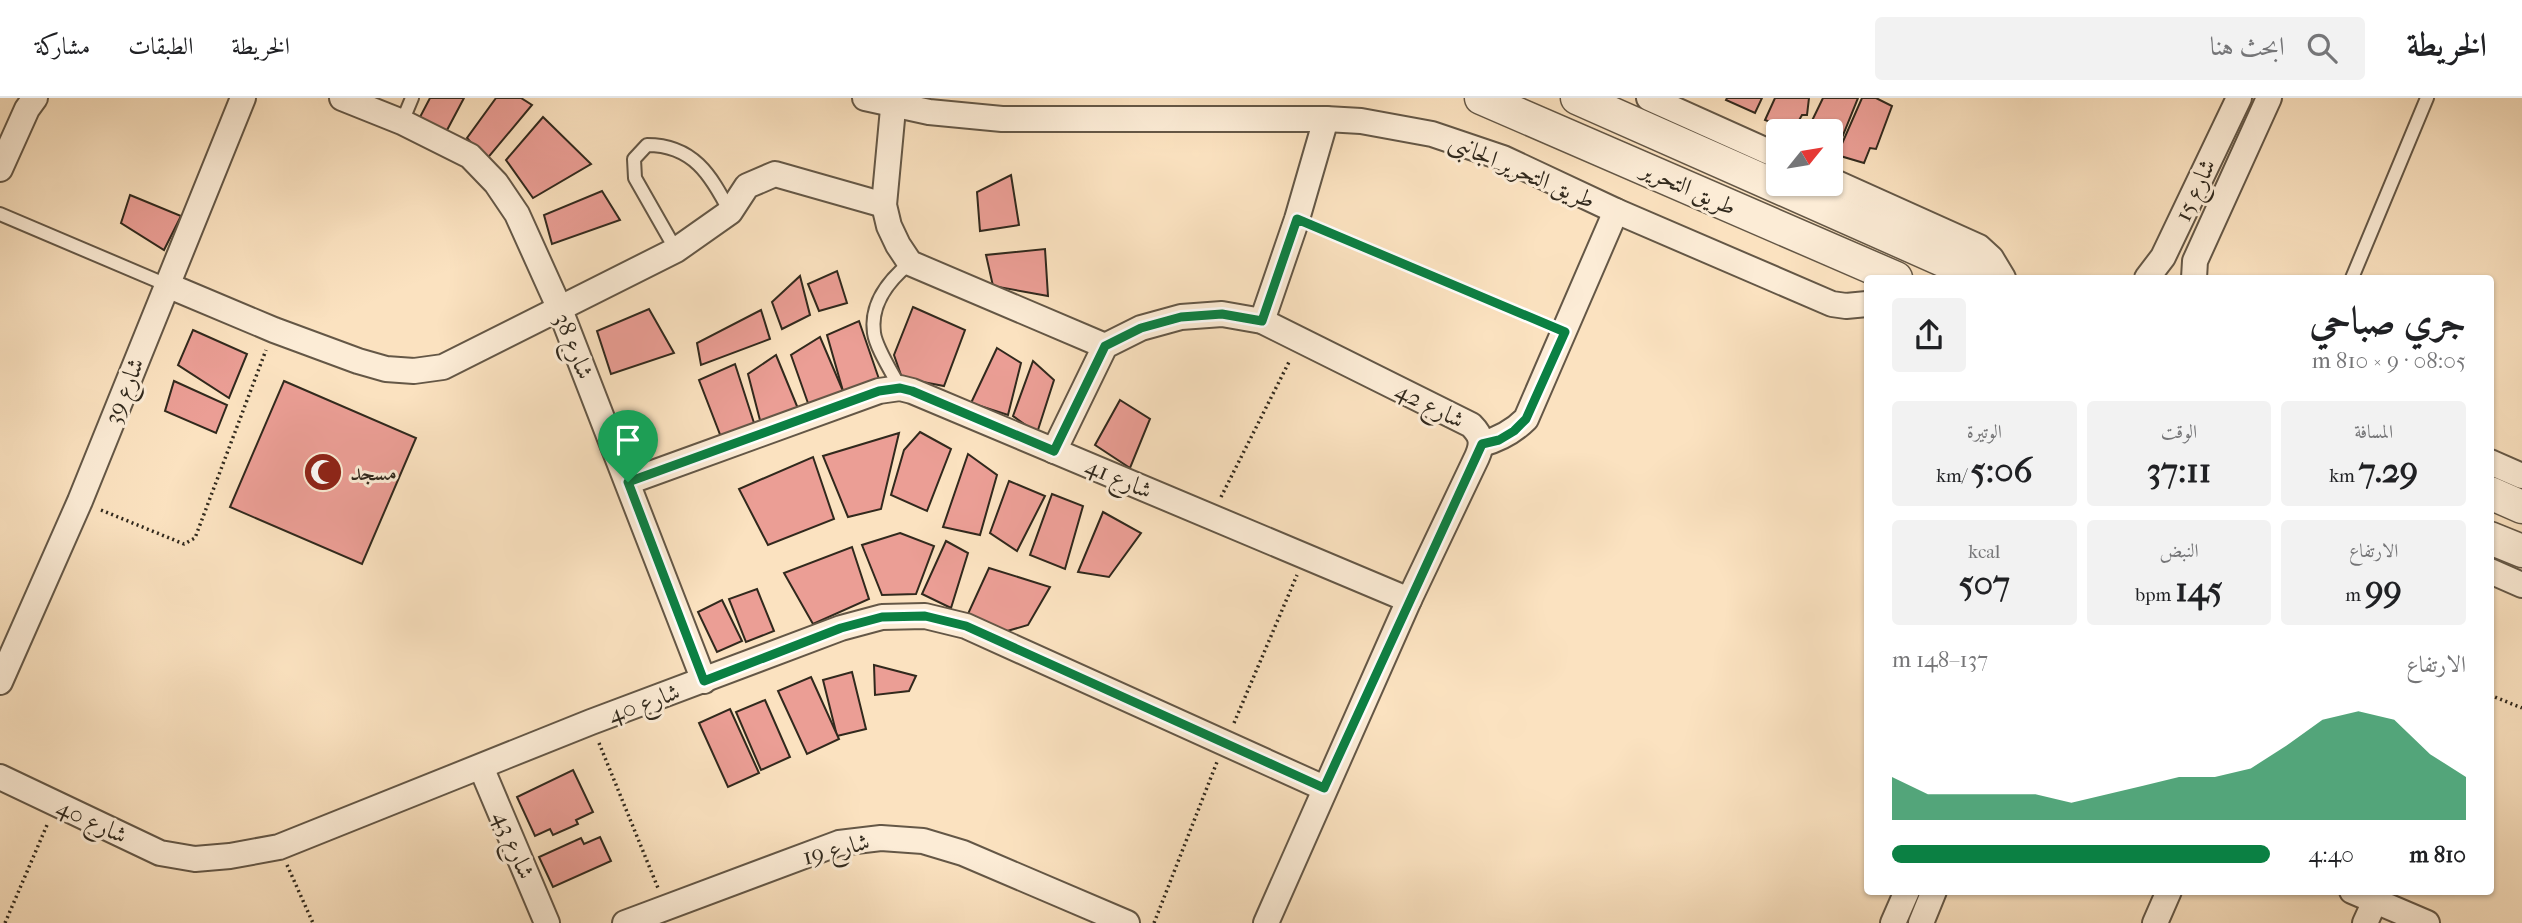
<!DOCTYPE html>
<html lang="ar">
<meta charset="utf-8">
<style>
:root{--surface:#fff;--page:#f2f2f2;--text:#202124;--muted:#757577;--line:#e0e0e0;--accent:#0b8043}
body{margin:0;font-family:"IM FELL French Canon",Amiri,serif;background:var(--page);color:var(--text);direction:rtl;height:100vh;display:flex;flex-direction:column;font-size:26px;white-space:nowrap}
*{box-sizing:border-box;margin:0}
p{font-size:23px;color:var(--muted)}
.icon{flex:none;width:38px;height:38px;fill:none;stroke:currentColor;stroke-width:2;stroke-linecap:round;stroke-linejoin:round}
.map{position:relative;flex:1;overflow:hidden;direction:ltr}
.details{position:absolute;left:1864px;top:177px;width:630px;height:620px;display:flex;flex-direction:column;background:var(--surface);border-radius:7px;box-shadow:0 2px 5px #0004;direction:rtl}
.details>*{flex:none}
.needle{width:46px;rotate:60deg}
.buttons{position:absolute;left:1766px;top:21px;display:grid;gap:14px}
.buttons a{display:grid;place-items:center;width:77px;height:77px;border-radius:7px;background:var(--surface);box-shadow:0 2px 5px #0004;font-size:35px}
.pin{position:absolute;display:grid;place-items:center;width:60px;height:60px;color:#fff;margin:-72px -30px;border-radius:50% 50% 50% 0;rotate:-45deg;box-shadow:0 0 7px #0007}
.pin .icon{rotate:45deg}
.round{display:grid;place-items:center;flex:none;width:74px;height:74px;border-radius:7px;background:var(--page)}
.summary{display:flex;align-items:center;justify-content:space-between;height:119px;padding:0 28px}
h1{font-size:38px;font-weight:700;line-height:52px}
.stats{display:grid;grid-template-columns:repeat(3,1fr);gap:10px;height:119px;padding:7px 28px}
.stats div{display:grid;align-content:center;border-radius:7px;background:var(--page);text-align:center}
.stats b{font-size:35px;font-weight:700}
.stats small{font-size:19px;font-weight:400}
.stats p{font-size:19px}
.chart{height:196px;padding:14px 28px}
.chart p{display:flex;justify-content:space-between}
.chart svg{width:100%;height:126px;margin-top:7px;fill:var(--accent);opacity:.7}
ul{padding:0 28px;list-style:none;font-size:23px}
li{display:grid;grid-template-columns:112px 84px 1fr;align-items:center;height:52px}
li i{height:18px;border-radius:9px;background:var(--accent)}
header{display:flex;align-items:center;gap:42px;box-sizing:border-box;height:98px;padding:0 35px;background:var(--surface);border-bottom:2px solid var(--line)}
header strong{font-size:33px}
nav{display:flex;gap:38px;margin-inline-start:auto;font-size:24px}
.search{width:490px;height:63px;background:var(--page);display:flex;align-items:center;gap:18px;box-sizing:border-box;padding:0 24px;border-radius:7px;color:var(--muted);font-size:26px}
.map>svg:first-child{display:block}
.building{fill:#eb9e95;stroke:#31291d;stroke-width:2}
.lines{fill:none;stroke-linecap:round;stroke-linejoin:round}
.service-casing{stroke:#645746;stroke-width:16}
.minor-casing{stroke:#645746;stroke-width:28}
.tertiary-casing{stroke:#645746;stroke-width:35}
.path{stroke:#31291d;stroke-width:3.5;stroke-dasharray:2 3.5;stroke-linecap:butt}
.service{stroke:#fcecd6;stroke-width:12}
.minor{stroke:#fcecd6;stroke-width:24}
.tertiary{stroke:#fcecd6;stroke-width:32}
.route-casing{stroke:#fff;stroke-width:14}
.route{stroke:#0b8043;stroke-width:9}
.labels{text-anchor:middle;stroke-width:6;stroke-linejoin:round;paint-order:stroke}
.street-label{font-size:24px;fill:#31291d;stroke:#fcecd6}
.poi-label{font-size:24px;fill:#31291d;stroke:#fcecd6;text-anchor:start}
</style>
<header>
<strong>الخريطة</strong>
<div class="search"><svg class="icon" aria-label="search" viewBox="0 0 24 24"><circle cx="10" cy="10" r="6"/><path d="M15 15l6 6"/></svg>ابحث هنا</div>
<nav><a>الخريطة</a><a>الطبقات</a><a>مشاركة</a></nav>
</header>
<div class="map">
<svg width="2522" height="825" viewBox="0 0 2522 825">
<rect width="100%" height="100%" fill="#fbe2c0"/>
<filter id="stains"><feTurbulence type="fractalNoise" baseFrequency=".00286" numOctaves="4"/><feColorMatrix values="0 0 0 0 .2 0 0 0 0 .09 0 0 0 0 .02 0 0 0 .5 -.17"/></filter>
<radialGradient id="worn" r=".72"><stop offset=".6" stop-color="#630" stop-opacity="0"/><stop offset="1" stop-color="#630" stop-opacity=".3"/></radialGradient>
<!-- building -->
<g class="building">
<polygon points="430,0 464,0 446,34 420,19"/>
<polygon points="496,0 521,0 532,7 486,62 467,40"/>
<polygon points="1727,0 1762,0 1755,15 1726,2"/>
<polygon points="1775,0 1809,0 1807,17 1802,17 1793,33 1765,22"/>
<polygon points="1823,0 1858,0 1837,52 1830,50 1830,33 1807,33"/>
<polygon points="1862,0 1876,0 1892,8 1876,51 1870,50 1864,65 1837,57"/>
<polygon points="543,19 591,66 533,100 506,62"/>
<polygon points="1011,77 1019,127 980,133 977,94"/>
<polygon points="602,93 620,122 552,146 544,117"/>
<polygon points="130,97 181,118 164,152 121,125"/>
<polygon points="1045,151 1048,198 993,188 986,157"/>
<polygon points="837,173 847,205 819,213 808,186"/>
<polygon points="800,178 810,217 782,231 772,204"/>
<polygon points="913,209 965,232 944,288 902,280 894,257"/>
<polygon points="649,211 674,255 611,276 597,233"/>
<polygon points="761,212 770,241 701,267 697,245"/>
<polygon points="859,223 879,281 843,293 827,237"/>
<polygon points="193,232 247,256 229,300 178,267"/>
<polygon points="820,239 843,293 809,308 791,257"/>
<polygon points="997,250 1021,265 1008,317 971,305"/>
<polygon points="776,257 799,313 761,326 748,276"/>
<polygon points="1033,263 1054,282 1037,335 1013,318"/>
<polygon points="735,266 755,328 721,339 699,282"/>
<polygon points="174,283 227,307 216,335 165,313"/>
<polygon points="284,283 416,340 362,466 230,409"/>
<polygon points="1120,302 1150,321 1130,370 1095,347"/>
<polygon points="920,334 951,351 927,413 891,397 904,352"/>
<polygon points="899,335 881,411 848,419 823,358"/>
<polygon points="968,356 997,377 980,437 943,429"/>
<polygon points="813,359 834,421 768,447 739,391"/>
<polygon points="1009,383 1045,398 1017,453 990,435"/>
<polygon points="1052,396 1083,408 1065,471 1030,457"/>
<polygon points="1103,414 1141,435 1109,479 1078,474"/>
<polygon points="900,435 934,448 916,496 882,497 862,447"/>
<polygon points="946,443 968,455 951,510 922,496"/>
<polygon points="852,449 869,501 813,526 784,475"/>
<polygon points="989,470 1050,489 1028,527 997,536 967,518"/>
<polygon points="757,491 774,533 746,544 729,501"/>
<polygon points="722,502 742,543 717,554 698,514"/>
<polygon points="874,567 916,578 909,593 875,597"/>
<polygon points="852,574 866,631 837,638 823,582"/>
<polygon points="811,579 839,641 807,656 778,593"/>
<polygon points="765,602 790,659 761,672 736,614"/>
<polygon points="730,611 759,675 728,689 699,625"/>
<polygon points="573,672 593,714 576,722 578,726 553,737 550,731 535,738 517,699"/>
<polygon points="600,739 611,763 553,789 539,759 581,740 584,746"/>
</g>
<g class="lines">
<!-- service casing -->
<g class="service-casing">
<g id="service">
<polyline points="402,24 412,0"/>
<polyline points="0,116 167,187"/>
<path d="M676,152L635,80L634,61L647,47C693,47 711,77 730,114"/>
<polyline points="2352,180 2427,0"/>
<path d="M900,290C893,276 876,250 874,235C870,206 889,182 910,165"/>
</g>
</g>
<!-- minor casing -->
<g class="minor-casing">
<g id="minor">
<polyline points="342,0 402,24 470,58 496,85 517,116 559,209 704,583"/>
<polyline points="865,0 929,14 1002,21 1326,21 1361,23 1432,36 1503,60 1616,113 1832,206 1846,208 1867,206"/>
<polyline points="894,0 884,107 889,128 898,147 910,165 1105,248"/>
<polyline points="1649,0 1778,58"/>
<polyline points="0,71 27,11 35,0"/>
<polyline points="1830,82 1979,149 1991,160 2003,180"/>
<polyline points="2147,180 2163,159 2239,0"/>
<polyline points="2194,180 2195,163 2269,0"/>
<polyline points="167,187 274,232 358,263 386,271 414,273 443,269 676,152 730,114 747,88 775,76 884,107"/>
<polyline points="1262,223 1297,121 1326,21"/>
<path d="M1482,346C1500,341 1513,334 1526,321L1616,113"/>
<path d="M1054,353L1105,248L1141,230L1181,219L1222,216L1262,223L1471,327C1482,338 1483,345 1477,359L1409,502L1266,825"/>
<polyline points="2490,364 2522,378"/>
<polyline points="628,384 879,293 900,290 912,293 1409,502"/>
<polyline points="2490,473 2522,487"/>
<polyline points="0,584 80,403 243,0"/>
<polyline points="481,669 547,825"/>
<polyline points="0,679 160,755 195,761 230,758 279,749 591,624 841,530 882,519 925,518 966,528 1324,690"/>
<polyline points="2352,793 2427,825"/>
<polyline points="625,825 839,745 881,740 923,743 963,755 1127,825"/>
<polyline points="1893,825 1907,793"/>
<polyline points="1921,825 1934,793"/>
<polyline points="2155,825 2169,793"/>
<polyline points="2365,825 2375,803"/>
</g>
</g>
<!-- tertiary casing -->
<g class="tertiary-casing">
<g id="tertiary">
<polyline points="1481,0 1896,180"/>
<polyline points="1577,0 1983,180"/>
<polyline points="2490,395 2522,409"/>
<polyline points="2490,440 2522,453"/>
</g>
</g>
<!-- path -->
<g class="path">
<polyline points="1318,130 1543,225"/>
<polyline points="1221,399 1290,262"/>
<polyline points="101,412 184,446 195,440 266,252"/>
<polyline points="2490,597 2522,610"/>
<polyline points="1234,625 1297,477"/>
<polyline points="599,645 658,790"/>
<polyline points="287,767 313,825"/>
<polyline points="5,825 47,727"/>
<polyline points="1154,825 1217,664"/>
</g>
<!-- service -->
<use href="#service" class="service"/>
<!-- minor -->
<use href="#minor" class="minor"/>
<!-- tertiary -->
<use href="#tertiary" class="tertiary"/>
</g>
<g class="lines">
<!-- route casing -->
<g class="route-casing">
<polygon id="route" points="1297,121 1565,234 1526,321 1514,333 1499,342 1482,346 1324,690 966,528 925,518 882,519 841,530 704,583 628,384 879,293 900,290 912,293 1054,353 1105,248 1141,230 1181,219 1222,216 1262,223"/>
</g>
<!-- route -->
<use href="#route" class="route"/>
</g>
<!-- icons -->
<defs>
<g id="mosque-disc" transform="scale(2.0125)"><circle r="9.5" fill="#8f2418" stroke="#fcecd6"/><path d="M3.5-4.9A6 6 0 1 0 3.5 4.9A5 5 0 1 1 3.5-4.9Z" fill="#fff"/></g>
</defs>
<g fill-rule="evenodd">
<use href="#mosque-disc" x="323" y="374"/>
</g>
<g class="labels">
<!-- street labels -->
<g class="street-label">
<text transform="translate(1522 73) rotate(23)" y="8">طريق التحرير الجانبى</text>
<text transform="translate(1689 90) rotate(24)" y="8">طريق التحرير</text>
<text transform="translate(2195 92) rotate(-65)" y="8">شارع 15</text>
<text transform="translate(574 248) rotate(68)" y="8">شارع 38</text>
<text transform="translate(124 293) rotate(-68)" y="8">شارع 39</text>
<text transform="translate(1430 307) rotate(27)" y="8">شارع 42</text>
<text transform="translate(1119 380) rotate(23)" y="8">شارع 41</text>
<text transform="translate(644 605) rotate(-20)" y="8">شارع 40</text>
<text transform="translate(92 723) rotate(25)" y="8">شارع 40</text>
<text transform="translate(514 747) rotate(67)" y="8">شارع 43</text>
<text transform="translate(836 751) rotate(-14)" y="8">شارع 19</text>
</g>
<!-- poi labels -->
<g class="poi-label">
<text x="350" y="382">مسجد</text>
</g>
</g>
<rect width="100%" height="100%" filter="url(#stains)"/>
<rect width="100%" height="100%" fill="url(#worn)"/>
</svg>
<div class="buttons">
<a><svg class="needle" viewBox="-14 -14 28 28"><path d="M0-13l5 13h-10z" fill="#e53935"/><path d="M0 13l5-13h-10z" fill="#757577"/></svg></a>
</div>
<div class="pin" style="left:628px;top:384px;background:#1e9e55"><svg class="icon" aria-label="arrive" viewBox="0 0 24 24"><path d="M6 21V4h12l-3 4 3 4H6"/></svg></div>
<section class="details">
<div class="summary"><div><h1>جري صباحي</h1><p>08:05 · 9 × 810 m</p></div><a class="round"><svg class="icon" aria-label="share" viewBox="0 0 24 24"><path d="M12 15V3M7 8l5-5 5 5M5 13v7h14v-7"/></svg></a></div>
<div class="stats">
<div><p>المسافة</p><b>7.29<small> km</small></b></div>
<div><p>الوقت</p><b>37:11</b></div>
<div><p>الوتيرة</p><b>5:06<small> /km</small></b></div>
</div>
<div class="stats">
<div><p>الارتفاع</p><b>99<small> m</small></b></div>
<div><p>النبض</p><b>145<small> bpm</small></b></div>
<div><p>kcal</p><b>507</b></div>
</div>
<div class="chart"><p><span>الارتفاع</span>137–148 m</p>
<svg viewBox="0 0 160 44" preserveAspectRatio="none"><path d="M0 44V29L10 35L20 35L30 35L40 35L50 38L60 35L70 32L80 29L90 29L100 26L110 18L120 9L130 6L140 9L150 21L160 29V44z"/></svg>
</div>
<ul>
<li><b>810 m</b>4:40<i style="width:100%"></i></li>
</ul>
</section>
</div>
